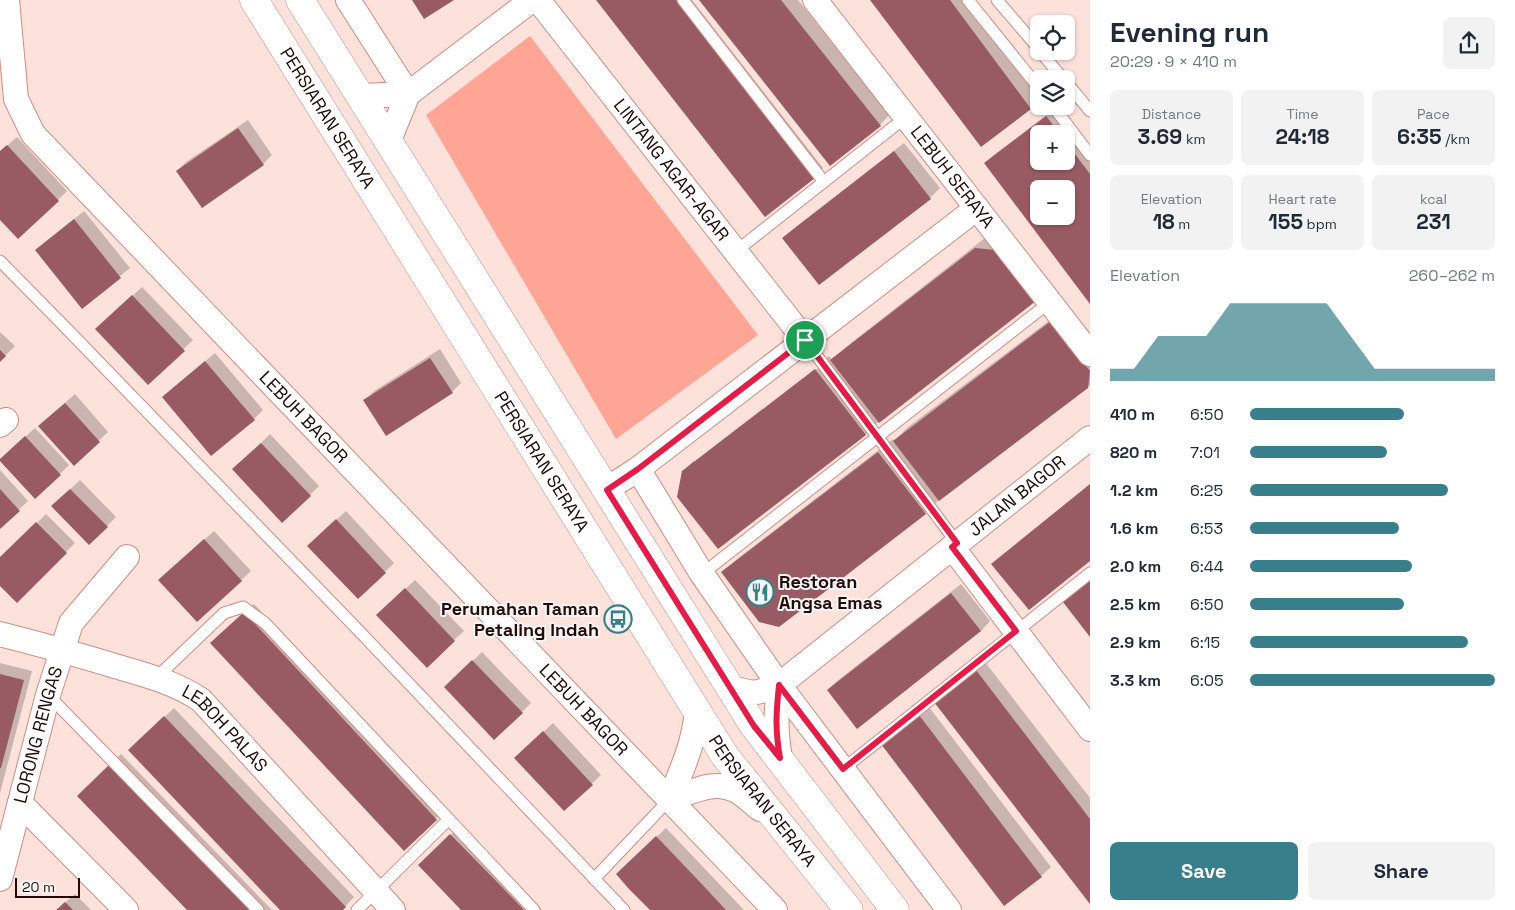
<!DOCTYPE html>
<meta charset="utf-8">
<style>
:root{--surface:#fff;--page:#f2f2f3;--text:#1f2937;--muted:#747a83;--accent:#397f8b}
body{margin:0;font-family:"Space Grotesk",sans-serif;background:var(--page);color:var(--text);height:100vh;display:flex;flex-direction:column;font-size:19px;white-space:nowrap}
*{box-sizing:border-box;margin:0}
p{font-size:16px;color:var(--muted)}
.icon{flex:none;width:28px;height:28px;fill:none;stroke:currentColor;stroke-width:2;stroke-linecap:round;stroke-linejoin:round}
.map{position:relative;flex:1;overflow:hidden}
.drawer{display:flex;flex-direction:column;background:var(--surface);width:425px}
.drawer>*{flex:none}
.buttons{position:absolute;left:1030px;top:15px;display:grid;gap:10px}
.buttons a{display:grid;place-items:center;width:45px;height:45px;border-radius:8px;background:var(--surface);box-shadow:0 1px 4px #0004;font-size:25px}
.scale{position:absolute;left:15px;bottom:12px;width:65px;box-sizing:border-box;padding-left:5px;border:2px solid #220b08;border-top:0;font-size:14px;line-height:18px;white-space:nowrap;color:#220b08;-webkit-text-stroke:4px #f5f5f5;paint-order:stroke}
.pin{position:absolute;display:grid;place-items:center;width:42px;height:42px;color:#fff;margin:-21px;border:2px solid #fff;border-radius:50%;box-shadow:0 1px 5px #0007}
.round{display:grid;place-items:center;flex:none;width:52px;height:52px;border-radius:8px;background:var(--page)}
.headline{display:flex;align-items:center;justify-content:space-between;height:85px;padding:0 20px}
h1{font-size:28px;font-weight:700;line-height:38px}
.figures{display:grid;grid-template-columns:repeat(3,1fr);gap:8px;height:85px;padding:5px 20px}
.figures div{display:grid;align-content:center;border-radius:8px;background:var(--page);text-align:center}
.figures b{font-size:21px;font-weight:700}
.figures small{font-size:14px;font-weight:400}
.figures p{font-size:14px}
.chart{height:140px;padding:10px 20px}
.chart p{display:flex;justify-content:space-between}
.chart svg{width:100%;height:90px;margin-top:5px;fill:var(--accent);opacity:.7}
.primary-button{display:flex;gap:10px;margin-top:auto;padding:10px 20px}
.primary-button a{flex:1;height:58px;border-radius:8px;background:var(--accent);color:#fff;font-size:20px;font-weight:700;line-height:58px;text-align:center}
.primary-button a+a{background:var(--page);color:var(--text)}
ul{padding:0 20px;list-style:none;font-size:16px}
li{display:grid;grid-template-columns:80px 60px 1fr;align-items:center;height:38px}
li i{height:12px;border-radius:6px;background:var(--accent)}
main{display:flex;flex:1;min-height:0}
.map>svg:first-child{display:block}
.green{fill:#ffa596}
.shadow{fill:#0003;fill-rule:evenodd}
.building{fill:#985b64;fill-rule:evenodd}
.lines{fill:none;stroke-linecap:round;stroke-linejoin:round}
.service-casing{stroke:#cf8e82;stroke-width:13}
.minor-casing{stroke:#cf8e82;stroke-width:26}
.secondary-casing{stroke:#cf8e82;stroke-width:29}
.service{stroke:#fff;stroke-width:11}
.minor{stroke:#fff;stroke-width:24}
.secondary{stroke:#fff;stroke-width:28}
.route-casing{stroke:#fff;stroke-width:10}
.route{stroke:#e11d48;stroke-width:6}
.labels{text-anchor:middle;stroke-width:4;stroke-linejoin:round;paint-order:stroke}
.street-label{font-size:18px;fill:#220b08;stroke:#f5f5f5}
.poi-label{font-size:18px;font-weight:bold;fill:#220b08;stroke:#f5f5f5;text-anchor:start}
</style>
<main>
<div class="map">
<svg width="1090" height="910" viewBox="0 0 1090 910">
<rect width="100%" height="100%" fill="#fde1db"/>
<!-- green -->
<polygon class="green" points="530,36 758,335 616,439 426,115"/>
<!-- shadow -->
<g class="shadow">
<polygon points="598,0 692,0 823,168 814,177"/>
<polygon points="701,0 798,0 889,115 880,125 830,164"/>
<polygon points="872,0 966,0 1039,98 1039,100 1031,108 981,145"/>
<path d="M1056,108L1090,153V302L985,163L995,154ZM1039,134H1066V161H1039ZM1039,189H1066V216H1039Z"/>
<polygon points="248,120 272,155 263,164 177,171 186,162"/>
<polygon points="17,137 67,191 58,200 0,218 0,152"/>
<polygon points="904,143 940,188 930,198 820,284 784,238 793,229"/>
<polygon points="84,211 130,268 82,307 37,250"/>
<polygon points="990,234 1010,237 879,421 866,434 718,548 683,472 694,460 694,463 821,366 819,364 696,459 829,356 832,360 846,347"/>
<polygon points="142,287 193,340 148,383 106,320"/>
<polygon points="1066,308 1090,340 1090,385 939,500 925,513 779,625 723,572 737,559 893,439 894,441 908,427"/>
<polygon points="0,332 15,346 0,361"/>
<polygon points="440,349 461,383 452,392 365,401 374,391"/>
<polygon points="215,353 263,410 254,419 173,388"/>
<polygon points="75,394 108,432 74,464 49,417"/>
<polygon points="35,428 69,465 60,474 10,450"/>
<polygon points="270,434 319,486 310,495 234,470"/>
<polygon points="0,470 28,501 0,527"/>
<polygon points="80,480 116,517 89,544 62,497"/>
<polygon points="346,511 394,563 358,598 318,537"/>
<polygon points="46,514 75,543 17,601 0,584 0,559"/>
<polygon points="214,531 251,571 197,621 169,571"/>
<polygon points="415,580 464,631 454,640 387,606"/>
<polygon points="1090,580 1090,635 1064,602"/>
<polygon points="961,584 990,621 981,631 828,690 837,681"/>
<polygon points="254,604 446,809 404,849 221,634"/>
<polygon points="482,652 531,703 522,712 455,678"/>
<polygon points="985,662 1090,798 1090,902 936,702"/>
<polygon points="0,663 32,671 0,793"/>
<polygon points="929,707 1051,867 1041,876 1004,904 892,735"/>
<polygon points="174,708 354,897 342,910 282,910 139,741"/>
<polygon points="553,723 601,775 564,810 525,749"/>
<polygon points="121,754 272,910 189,910 79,796"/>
<polygon points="460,826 542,910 463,910 420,865"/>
<polygon points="666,828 744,910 651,910 627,865"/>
<polygon points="75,894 91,910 57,910"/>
</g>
<!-- building -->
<g class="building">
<polygon points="412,0 454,0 424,19"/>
<polygon points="596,0 676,0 815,178 765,217"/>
<polygon points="699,0 781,0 881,126 830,166"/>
<polygon points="870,0 950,0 1031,109 981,147"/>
<path d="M1046,116L1060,134H1039V161H1066V142L1090,174V304L984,163ZM1039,189H1066V216H1039Z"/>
<polygon points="238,128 264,165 202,208 176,171"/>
<polygon points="7,145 59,201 18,239 0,220 0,151"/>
<polygon points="894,151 931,199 819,285 782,238"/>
<polygon points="74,219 121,278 82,309 35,250"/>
<polygon points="975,248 996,250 1036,301 879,423 830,360"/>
<polygon points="132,295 185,351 148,385 95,329"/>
<polygon points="1051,321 1090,371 1088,388 939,501 893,441"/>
<polygon points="0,350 6,356 0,362"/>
<polygon points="430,358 453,393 386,436 363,400"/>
<polygon points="205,361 255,420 211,456 162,397"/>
<polygon points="815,369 866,435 718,549 677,497 682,471"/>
<polygon points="65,403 100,442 74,466 38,426"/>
<polygon points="25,436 61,475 35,499 0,461 0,459"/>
<polygon points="261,443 311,496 282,523 232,469"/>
<polygon points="878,452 926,514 779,627 759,622 721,572"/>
<polygon points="1090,484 1090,561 1029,610 991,564"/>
<polygon points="0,489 20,511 0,529"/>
<polygon points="70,489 108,527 89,545 51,506"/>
<polygon points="336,519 386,573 358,599 307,546"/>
<polygon points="36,522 67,553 17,603 0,586 0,557"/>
<polygon points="204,539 242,581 197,622 158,580"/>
<polygon points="1090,581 1090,637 1063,602"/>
<polygon points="405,588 455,641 427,668 376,615"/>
<polygon points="951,593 981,631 857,729 827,690"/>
<polygon points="244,612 437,820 404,851 210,643"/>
<polygon points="472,660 523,713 494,740 444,687"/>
<polygon points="976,670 1090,819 1090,904 934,702"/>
<polygon points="0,674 24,680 1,768 0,768"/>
<polygon points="919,715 1042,877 1004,906 881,744"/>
<polygon points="164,716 346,907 343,910 280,910 128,750"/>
<polygon points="543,731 593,785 564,811 514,758"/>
<polygon points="111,763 254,910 187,910 77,796"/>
<polygon points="450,834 500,885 524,910 461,910 418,865"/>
<polygon points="656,836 697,879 726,910 650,910 629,889 616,874"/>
<polygon points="65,902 73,910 56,910"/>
</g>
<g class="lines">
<!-- service casing -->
<g class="service-casing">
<g id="service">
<polyline points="683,0 824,182"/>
<polyline points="968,0 1039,88"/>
<polyline points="997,0 1039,49"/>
<polyline points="1040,51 1063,79"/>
<polyline points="1066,82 1090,111"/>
<polyline points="1053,106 1090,155"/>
<polyline points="735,252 906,117"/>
<polyline points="0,261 66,328 361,633 624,910"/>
<polyline points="805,340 957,543"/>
<polyline points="702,574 1050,302"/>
<polyline points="156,678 224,613 243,607 265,623 534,910"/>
<polyline points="48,695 258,910"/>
<polyline points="843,769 1090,573"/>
<polyline points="594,879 670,799"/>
<polyline points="357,910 448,820"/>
</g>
</g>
<!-- minor casing -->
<g class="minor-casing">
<g id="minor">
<path id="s1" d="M7,0L16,99L33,134L775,910"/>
<polyline points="348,0 408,94"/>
<path id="s2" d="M538,0L805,340"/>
<path id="s3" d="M815,0L1090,354"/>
<polyline points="361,96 408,94"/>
<polyline points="389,140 408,94 532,0"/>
<polyline points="0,425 6,420"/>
<polyline points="638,469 702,574 779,685 949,910"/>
<polyline points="607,489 638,469 977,208"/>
<polyline points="952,547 1090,729"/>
<path id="s4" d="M0,634C39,644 77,654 115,666C146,675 174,682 201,700L393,910"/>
<path d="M779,685C776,714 775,729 780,758"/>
<path id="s5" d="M730,687C754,695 756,694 779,685L1090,438"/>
<path d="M670,799C690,793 714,779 735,790C744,794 752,803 760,809"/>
<path d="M670,799C682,769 694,744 697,710"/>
<polyline points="20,803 126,910"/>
<path id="s6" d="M0,879L48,695L71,623L127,557"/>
</g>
</g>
<!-- secondary casing -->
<g class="secondary-casing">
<g id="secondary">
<path id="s7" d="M254,0L725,756L849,910"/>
<polyline points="300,0 754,726 895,910"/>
</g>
</g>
<!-- service -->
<use href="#service" class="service"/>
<!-- minor -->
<use href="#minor" class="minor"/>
<!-- secondary -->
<use href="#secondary" class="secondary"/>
</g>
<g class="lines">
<!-- route casing -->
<g class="route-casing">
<path id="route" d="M805,340L957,543L952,547L1016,631L843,769L779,685C776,714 775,729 780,758L754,726L607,490L638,469Z"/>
</g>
<!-- route -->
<use href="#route" class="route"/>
</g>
<!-- icons -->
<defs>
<g id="restaurant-ring" transform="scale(1.4375)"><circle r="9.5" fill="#f5f5f5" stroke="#397f8b" stroke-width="1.5"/><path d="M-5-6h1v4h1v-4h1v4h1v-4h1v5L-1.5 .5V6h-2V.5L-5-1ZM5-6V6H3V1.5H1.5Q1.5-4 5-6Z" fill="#397f8b"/></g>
<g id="bus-ring" transform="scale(1.4375)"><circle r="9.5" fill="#f5f5f5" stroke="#397f8b" stroke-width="1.5"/><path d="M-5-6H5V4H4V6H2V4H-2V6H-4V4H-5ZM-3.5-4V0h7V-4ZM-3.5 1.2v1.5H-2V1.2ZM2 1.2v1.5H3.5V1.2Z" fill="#397f8b"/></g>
</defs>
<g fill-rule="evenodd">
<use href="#restaurant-ring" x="760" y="592"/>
<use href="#bus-ring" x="618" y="619"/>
</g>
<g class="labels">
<!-- street labels -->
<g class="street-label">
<text dy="6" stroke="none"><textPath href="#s7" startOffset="139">PERSIARAN SERAYA</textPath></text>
<text dy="6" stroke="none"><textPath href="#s2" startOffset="216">LINTANG AGAR-AGAR</textPath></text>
<text dy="6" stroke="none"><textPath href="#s3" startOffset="224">LEBUH SERAYA</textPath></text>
<text dy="6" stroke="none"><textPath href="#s1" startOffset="530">LEBUH BAGOR</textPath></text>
<text dy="6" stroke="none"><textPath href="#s7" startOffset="544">PERSIARAN SERAYA</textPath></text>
<text dy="6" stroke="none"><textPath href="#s5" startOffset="355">JALAN BAGOR</textPath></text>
<text dy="6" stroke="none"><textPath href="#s1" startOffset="935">LEBUH BAGOR</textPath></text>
<text dy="6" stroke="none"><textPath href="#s4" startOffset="249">LEBOH PALAS</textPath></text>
<text dy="6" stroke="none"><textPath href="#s6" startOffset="149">LORONG RENGAS</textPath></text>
<text dy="6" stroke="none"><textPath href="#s7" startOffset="949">PERSIARAN SERAYA</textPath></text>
</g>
<!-- poi labels -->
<g class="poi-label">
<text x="779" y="588">Restoran<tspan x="779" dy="21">Angsa Emas</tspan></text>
<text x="599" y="615" text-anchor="end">Perumahan Taman<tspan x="599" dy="21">Petaling Indah</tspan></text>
</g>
</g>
</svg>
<div class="buttons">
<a><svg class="icon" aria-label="locate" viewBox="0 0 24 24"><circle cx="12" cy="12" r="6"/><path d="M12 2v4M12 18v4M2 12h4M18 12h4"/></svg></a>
<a><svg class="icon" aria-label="layers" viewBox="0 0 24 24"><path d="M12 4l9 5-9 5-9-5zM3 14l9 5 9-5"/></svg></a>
<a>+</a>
<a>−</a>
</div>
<div class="scale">20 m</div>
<div class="pin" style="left:805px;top:340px;background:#1e9e55"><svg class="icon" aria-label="arrive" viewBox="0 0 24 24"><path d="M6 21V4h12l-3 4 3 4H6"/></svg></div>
</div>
<section class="drawer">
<div class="headline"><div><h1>Evening run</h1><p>20:29 · 9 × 410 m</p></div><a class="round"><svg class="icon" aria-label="share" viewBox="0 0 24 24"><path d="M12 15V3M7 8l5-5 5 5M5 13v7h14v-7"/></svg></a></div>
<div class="figures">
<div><p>Distance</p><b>3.69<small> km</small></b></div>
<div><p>Time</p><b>24:18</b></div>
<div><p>Pace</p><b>6:35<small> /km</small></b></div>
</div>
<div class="figures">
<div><p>Elevation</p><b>18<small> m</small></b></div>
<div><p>Heart rate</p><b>155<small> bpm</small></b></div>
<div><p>kcal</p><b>231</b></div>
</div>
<div class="chart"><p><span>Elevation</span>260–262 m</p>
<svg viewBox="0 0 160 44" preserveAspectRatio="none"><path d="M0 44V38L10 38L20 22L30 22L40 22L50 6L60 6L70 6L80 6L90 6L100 22L110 38L120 38L130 38L140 38L150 38L160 38V44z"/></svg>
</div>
<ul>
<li><b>410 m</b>6:50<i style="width:63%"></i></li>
<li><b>820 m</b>7:01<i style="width:56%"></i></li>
<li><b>1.2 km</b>6:25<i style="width:81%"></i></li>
<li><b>1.6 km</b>6:53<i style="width:61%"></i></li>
<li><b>2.0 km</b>6:44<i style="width:66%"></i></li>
<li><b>2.5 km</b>6:50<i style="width:63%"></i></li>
<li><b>2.9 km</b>6:15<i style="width:89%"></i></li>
<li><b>3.3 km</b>6:05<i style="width:100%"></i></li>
</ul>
<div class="primary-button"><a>Save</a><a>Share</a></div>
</section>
</main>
